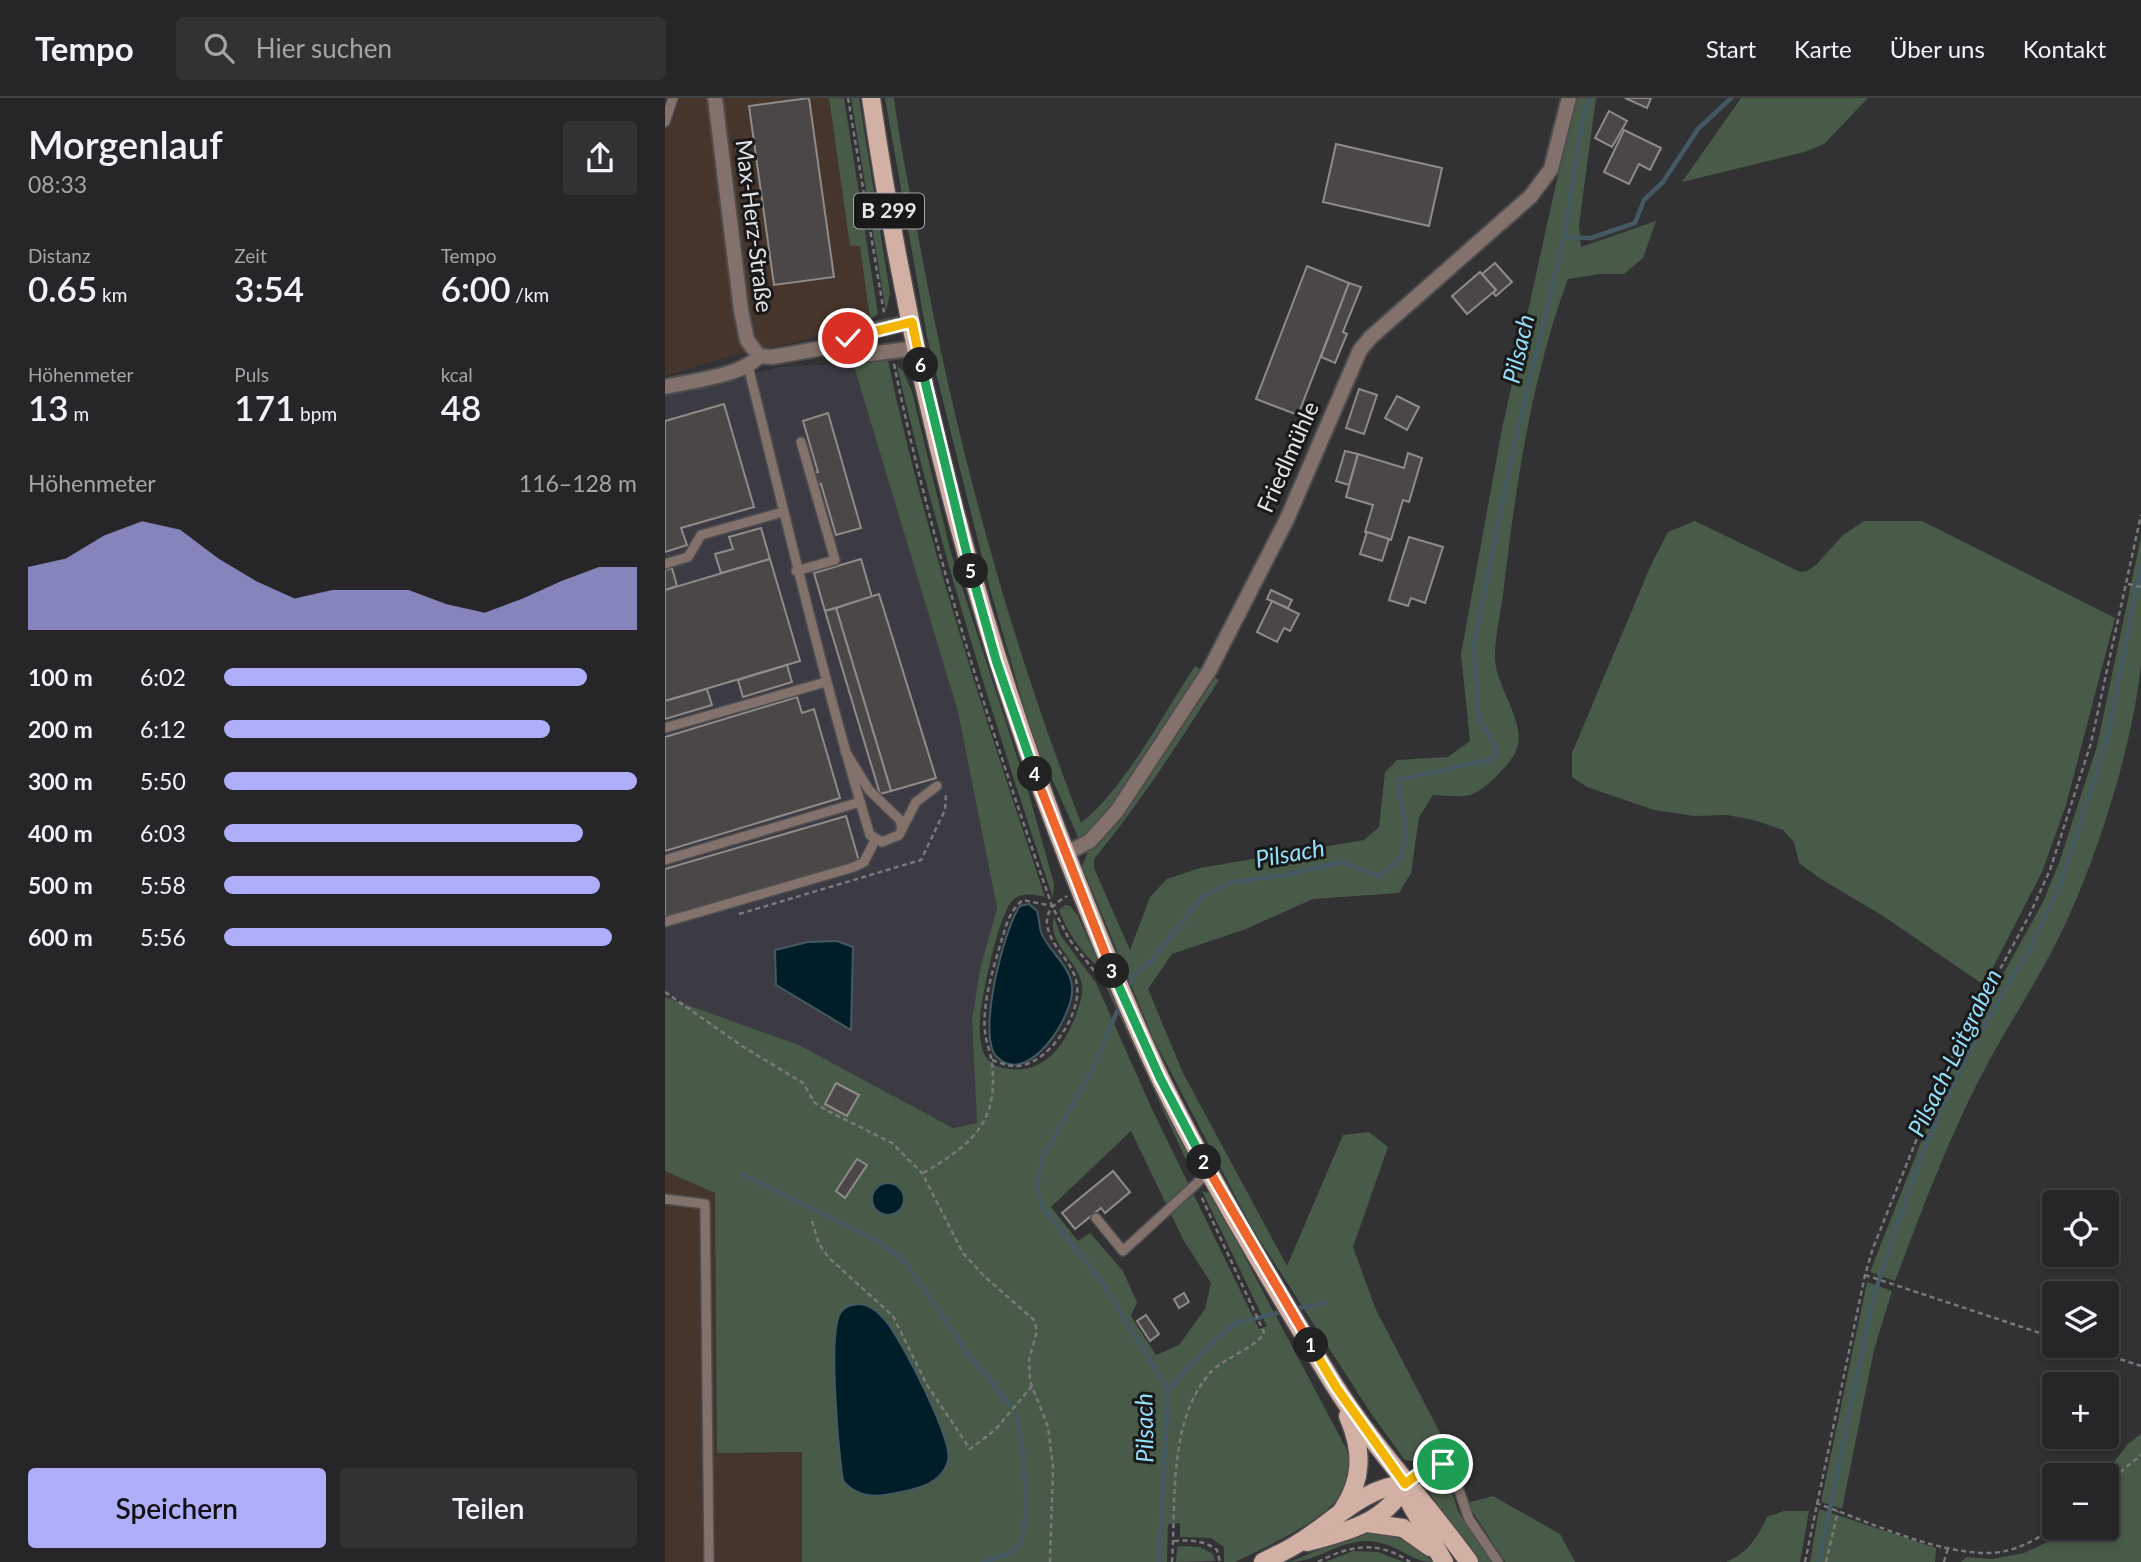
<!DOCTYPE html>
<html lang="de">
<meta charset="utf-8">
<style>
:root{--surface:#262527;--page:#323133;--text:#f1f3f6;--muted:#a4a5a7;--line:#424244;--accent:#aeaefb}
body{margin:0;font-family:Lato,sans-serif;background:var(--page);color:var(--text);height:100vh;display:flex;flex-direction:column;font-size:26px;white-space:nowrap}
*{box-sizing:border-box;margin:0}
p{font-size:23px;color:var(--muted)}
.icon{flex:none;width:38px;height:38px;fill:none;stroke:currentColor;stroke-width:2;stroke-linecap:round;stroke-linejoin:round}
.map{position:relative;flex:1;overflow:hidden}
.panel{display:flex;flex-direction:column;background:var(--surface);width:665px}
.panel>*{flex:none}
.buttons{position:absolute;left:1377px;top:1092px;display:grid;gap:14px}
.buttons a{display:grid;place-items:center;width:77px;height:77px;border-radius:7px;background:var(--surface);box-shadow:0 4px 10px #0003,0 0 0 2px var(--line);font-size:35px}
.pin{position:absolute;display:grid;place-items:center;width:60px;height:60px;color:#fff;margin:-30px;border:4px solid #fff;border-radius:50%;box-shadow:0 2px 7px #0007}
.km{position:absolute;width:35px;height:35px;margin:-18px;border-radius:50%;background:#222;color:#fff;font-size:19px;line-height:35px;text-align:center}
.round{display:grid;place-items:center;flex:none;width:74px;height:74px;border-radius:7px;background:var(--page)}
.summary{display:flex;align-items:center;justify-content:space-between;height:119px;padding:0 28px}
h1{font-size:38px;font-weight:600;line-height:52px}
.figures{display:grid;grid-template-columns:repeat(3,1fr);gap:10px;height:119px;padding:7px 28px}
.figures div{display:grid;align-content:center}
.figures b{font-size:35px;font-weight:600}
.figures small{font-size:19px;font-weight:400}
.figures p{font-size:19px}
.chart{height:196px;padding:14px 28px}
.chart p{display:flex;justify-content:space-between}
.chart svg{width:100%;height:126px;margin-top:7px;fill:var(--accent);opacity:.7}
.cta{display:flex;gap:14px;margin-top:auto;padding:14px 28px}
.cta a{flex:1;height:80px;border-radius:7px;background:var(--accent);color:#111;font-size:28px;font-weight:600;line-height:80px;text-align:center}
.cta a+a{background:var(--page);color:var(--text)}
ul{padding:0 28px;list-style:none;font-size:23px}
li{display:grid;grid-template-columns:112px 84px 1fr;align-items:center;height:52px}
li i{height:18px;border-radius:9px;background:var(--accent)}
header{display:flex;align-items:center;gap:42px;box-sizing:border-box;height:98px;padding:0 35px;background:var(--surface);border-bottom:2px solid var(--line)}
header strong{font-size:33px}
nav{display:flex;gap:38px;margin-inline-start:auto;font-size:24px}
.search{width:490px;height:63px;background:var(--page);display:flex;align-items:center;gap:18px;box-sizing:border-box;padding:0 24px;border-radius:7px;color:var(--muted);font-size:26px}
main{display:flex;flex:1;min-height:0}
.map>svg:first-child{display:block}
.commercial{fill:#46352b}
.built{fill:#3c3b43}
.green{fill:#485b48;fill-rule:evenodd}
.water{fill:#001e28;stroke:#445961;stroke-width:2}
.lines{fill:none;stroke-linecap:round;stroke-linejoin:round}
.stream{stroke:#445961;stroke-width:4.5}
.building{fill:#4a4746;stroke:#8e8b8a;stroke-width:2}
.service-casing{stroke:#4e4d50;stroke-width:12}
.minor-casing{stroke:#4e4d50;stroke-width:18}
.primary-casing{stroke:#4e4d50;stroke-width:21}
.path{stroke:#79787b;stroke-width:2.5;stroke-dasharray:5 3.5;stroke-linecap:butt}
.service{stroke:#83716b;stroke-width:9}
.minor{stroke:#83716b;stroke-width:14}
.primary{stroke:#d3b0a4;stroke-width:18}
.split-1-casing{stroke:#fff;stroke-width:14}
.split-2-casing{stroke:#fff;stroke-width:14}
.split-3-casing{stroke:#fff;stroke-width:14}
.split-4-casing{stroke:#fff;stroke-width:14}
.split-5-casing{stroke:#fff;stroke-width:14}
.split-6-casing{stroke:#fff;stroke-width:14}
.split-7-casing{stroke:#fff;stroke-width:14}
.split-1{stroke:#f5b400;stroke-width:9}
.split-2{stroke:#f0652b;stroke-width:9}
.split-3{stroke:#22a559;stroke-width:9}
.split-4{stroke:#f0652b;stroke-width:9}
.split-5{stroke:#22a559;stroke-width:9}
.split-6{stroke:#22a559;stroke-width:9}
.split-7{stroke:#f5b400;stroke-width:9}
.labels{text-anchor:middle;stroke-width:6;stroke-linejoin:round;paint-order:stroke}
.shield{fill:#1a191a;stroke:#a7a6a8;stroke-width:2}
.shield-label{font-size:21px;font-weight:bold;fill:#e4e3e5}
.street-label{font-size:23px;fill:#e4e3e5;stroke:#1a191a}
.water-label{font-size:24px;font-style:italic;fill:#94dffa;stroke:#1a191a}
</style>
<header>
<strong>Tempo</strong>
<div class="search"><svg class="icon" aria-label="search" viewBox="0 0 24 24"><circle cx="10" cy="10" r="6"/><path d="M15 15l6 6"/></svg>Hier suchen</div>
<nav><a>Start</a><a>Karte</a><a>Über uns</a><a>Kontakt</a></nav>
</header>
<main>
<section class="panel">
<div class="summary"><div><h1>Morgenlauf</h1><p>08:33</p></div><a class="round"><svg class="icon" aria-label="share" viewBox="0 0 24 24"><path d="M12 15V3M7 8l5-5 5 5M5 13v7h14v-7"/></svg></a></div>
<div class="figures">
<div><p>Distanz</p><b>0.65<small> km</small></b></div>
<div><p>Zeit</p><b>3:54</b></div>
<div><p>Tempo</p><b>6:00<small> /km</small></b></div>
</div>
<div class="figures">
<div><p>Höhenmeter</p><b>13<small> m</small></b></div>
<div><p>Puls</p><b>171<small> bpm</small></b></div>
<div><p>kcal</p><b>48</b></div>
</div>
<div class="chart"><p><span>Höhenmeter</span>116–128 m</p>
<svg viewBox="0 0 160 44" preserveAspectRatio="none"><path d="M0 44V22L10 19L20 11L30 6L40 9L50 19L60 27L70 33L80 30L90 30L100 30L110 35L120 38L130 33L140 27L150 22L160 22V44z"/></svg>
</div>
<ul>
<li><b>100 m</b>6:02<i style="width:88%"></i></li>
<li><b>200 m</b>6:12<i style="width:79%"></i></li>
<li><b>300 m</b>5:50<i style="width:100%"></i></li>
<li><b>400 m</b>6:03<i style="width:87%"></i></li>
<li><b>500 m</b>5:58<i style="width:91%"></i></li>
<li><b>600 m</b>5:56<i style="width:94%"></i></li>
</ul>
<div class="cta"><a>Speichern</a><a>Teilen</a></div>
</section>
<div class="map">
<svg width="1476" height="1464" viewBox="0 0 1476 1464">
<rect width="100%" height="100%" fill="#323134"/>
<!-- commercial -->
<g class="commercial">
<polygon points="0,0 164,0 185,148 195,147 205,221 136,243 62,259 0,278"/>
<polygon points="0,1073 50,1095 52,1355 137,1354 137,1464 0,1464"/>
</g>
<!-- built -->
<polygon class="built" points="188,265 293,614 332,810 315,871 307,922 312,1025 288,1030 134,947 0,899 0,298 114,269"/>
<!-- green -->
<g class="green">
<polygon points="164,0 179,0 213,216 205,221 195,148 185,148"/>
<polygon points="186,0 194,0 225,195 221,214"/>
<path d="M220,0H229C235,47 245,94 254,142C290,341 343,536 416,725C460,690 498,616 530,568L537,572L450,707L418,739H413L385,676L373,657L325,491L262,239Z"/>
<path d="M910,0H931L914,127L916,149L991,123L978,160L959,176H935L903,181C867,277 851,387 839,488C837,512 829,539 830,562C832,591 863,627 851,653C845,667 819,693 805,697C795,700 779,697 768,697L754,719L746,775L734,795L648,801L581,831L507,856L483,891L518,975L622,1168L678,1037L704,1034L723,1049L688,1149L711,1212L782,1348C769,1355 753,1368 739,1361L705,1314L587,1130L488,940L417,768L423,754L456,718L548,578L554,582C514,644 476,704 429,761V770L465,852L485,799L502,781L535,770L699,742L714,729L720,674L732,662L783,659L805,643L796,556L837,331Z"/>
<polygon points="1076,0 1203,0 1159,46 1139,54 1017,84"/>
<path d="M223,263C262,446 321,622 380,799C369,797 359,794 349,801C334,812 316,901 315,922C314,933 315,950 321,959C326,967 335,970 344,971C386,976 406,937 416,901C426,868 380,850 389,819L396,838L431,885L486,1009L594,1231L602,1228L537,1093L544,1095L550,1103L682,1352C684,1362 686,1373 683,1384C673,1418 600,1449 570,1464H559V1449L546,1440L515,1439V1425L503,1426L502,1464H137V1354L52,1355L50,1095L0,1073V899L134,947L288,1030L312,1025L307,922L315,871L332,810L293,614L188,265ZM466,1033L519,1143L546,1185L540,1211L514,1247L491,1257L466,1218L472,1204L458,1173L425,1135L413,1143L386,1109Z"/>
<path d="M232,268L238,273L247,294L286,455L364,696L389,786L388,800C329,624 274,448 232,268Z"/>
<polygon points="1030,423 1135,474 1142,473 1152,466 1178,437 1199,423 1257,423 1450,520 1401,707 1377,774 1319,887 1218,818 1156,781 1134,765 1129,744 1118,732 1089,722 1062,717 1030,718 989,712 922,689 907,679 907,655 986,467 1003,434"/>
<path d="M1476,439C1476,481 1476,525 1476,566C1468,650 1428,774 1389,849C1366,893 1339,934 1316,978C1282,1044 1256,1114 1230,1183L1205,1174L1282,978L1378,804L1394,765L1432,648Z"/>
<path d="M400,807L405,808L413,818L475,959L531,1070L529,1079L431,867C414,851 402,834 394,812Z"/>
<polygon points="1202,1184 1227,1193 1209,1252 1177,1411 1156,1404"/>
<polygon points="1476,1336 1476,1464 1296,1464 1301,1459 1328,1461 1359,1455 1387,1442 1403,1430 1442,1430 1442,1377 1439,1377 1463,1346"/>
<polygon points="768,1374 776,1375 783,1381 793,1413 826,1464 813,1464 761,1390 760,1381"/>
<polygon points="828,1398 895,1436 910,1464 840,1464 802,1405"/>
<polygon points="1154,1411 1271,1450 1270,1464 1145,1464"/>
<path d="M1119,1413H1144L1135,1464H1061C1083,1455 1092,1440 1102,1419Z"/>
<path d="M698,1434C722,1433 752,1444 767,1464C745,1464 732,1444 702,1443C673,1443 652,1464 624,1464Z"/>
<polygon points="516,1448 535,1449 548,1456 550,1463 511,1464 512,1449"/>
<polygon points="688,1453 713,1454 739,1464 660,1464"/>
</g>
<!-- water -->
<g class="water">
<path d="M364,806L372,813C374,819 374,827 376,834C383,853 406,868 407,889C410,917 362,992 331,958C312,936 339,830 355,808Z"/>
<polygon points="172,843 188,849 186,932 111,887 110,852 143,844"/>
<circle cx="223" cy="1101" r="16"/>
<path d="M195,1206C207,1208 213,1214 221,1223C236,1241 289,1343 283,1363C276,1388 247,1392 226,1396C208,1400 190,1397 178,1383C174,1356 162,1232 176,1214C181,1207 188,1207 195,1206Z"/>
</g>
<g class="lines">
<!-- stream -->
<g class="stream">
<polyline points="899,139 926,140 970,125 979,102 998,84 1033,31 1066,0"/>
<polyline points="461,893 468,879 490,859 537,799 564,785 625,776 676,764 715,778 737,758 741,728 732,682 824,662 833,652 814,621 809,546 848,352 899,139 917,24 924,0"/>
<polyline points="456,904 428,971 377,1061 372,1088 378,1110 436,1182 503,1292 494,1464"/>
<polyline points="77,1077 212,1142 240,1164 301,1253 345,1307"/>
<polyline points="628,1211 662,1205"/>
<polyline points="503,1292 549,1242 572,1225 620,1213"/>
<path d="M319,1464C330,1460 347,1457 353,1447C368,1427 357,1341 351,1316"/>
<polyline points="1154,1464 1208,1200 1255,1061 1277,1009 1303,955 1365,850 1393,792 1442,643 1476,468"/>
</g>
</g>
<!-- building -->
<g class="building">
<polygon points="144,0 169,179 109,187 84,8"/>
<polygon points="960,0 986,0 982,10"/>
<polygon points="944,13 962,23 947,49 930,40"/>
<polygon points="959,32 996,50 985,72 974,66 964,86 939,74"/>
<polygon points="671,46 777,70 764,128 658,104"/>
<polygon points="830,165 847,184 831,198 828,195 831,192 817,176"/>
<polygon points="642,168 684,185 633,317 591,301"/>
<polygon points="815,174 831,192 802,216 787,198"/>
<polygon points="684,185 696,189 678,234 682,236 670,265 656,259"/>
<polygon points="694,291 712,297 699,336 681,330"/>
<polygon points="732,298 754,309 742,332 720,320"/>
<polygon points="59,306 89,409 16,430 22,447 0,454 0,323"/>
<polygon points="163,315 196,430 171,437 156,386 152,387 148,375 153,374 138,323"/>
<polygon points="680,353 693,356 684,387 671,383"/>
<polygon points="743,355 757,360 744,404 738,402 726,442 700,434 708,407 681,399 693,356 739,370"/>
<polygon points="96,430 105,461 56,475 50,456 68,451 64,439"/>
<polygon points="702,434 724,441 717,463 695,456"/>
<polygon points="744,439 778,449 760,505 746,500 743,508 724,502"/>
<polygon points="105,461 135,563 0,603 0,492"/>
<polygon points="196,461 207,499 160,513 149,475"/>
<polygon points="7,470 12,488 0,492 0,472"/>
<polygon points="606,492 627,502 623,510 602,501"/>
<polygon points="214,496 271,680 226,693 171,510"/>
<polygon points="607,503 634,516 625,533 619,530 612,544 592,534"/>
<polygon points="171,510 226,693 215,696 160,513"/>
<polygon points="122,567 127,584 78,599 73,582"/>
<polygon points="42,591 47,607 0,621 0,603"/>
<polygon points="132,599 137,615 149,611 175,700 0,753 0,639"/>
<polygon points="181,718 194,763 0,819 0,771"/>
<polygon points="171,985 194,997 182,1018 160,1006"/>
<polygon points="192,1061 202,1067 180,1100 171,1093"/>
<polygon points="448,1073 465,1094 440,1115 436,1110 410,1131 397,1115"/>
<polygon points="519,1195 524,1204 514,1210 509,1201"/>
<polygon points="481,1217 494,1236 485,1243 472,1223"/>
</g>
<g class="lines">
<!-- service casing -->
<g class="service-casing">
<g id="service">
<polyline points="0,24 8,0"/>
<path d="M83,268C122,424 158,582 205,737L217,744L234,737L237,731L235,722L204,692L180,653"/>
<polyline points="0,466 23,459 36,437 118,414"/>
<polyline points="131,473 170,462 136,344"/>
<polyline points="0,630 161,584"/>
<polyline points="237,731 251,704 272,688"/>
<polyline points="0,762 195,704"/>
<polyline points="0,824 189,769 199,764 210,742"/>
<polyline points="0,1101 40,1106 44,1464"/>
<polyline points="431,1120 458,1153 544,1074"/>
<polyline points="742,1385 767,1365 783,1369 789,1378 804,1421 833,1464"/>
</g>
</g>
<!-- minor casing -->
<g class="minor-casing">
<g id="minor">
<polyline points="50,0 76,212 82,242 94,258"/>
<polyline points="164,249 205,256 252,250"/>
<polyline points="94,258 107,259 164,249 191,236 247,224"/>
<path d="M0,289C26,283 77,278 94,258"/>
<polyline points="400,756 425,743 452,713 544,573 622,421 695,252 706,239 866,98 886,71 904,0"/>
</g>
</g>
<!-- primary casing -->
<g class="primary-casing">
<g id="primary">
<path d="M206,0C246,273 314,543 418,799C443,862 468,924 497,984C548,1087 608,1187 668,1285C708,1349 760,1403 804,1464"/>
<polyline points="740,1386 745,1405 779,1464"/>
<path d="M677,1413C698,1381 698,1353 683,1318"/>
<polyline points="702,1425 738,1430 765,1449"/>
<path d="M642,1444C681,1434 722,1424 740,1386"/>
<path d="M598,1464C609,1458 621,1453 632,1446C667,1425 698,1389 740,1386"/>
</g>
</g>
<!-- path -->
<g class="path">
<polyline points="183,0 219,215"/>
<path d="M229,266C267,451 325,630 387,808L404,841L430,874"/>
<polyline points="1463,486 1476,489"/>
<polyline points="74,816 256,762 280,712 281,695"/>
<polyline points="0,894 77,948 138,985 150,1005 161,1012 227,1045 257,1075 298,1155 319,1178 369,1222 372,1233 364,1262 365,1283 383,1329 388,1369 385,1464"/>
<path d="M327,962C338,966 347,970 358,967C386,961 416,916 412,888C410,864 385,850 382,826C381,811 391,805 402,798"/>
<path d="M258,1075C306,1047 334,1025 327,966C326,955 321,945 320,934C317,906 328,871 336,844C341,828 344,813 358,802L387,808"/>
<polyline points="147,1123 154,1146 164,1160 228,1218 262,1287 305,1351 330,1332 367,1288"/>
<polyline points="1200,1177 1390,1240"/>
<polyline points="1415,1248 1476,1268"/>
<polyline points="1442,1385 1476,1357"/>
<path d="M1151,1405C1202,1423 1266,1454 1321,1455C1345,1456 1371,1443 1390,1428"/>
<path d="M509,1443C524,1442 539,1442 552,1452L555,1464"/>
<path d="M507,1464C511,1403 503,1325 544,1276C556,1261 595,1248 599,1234L536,1098"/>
<path d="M653,1464C685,1447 713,1442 745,1464"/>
<polyline points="1140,1464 1200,1177 1208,1150 1277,978 1365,816 1385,772 1426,645 1476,417"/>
<polyline points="1161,1464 1173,1413"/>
<polyline points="1279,1464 1283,1450"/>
</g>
<!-- service -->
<use href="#service" class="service"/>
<!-- minor -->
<use href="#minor" class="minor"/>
<!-- primary -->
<use href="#primary" class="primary"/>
</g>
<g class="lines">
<!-- split-1 casing -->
<g class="split-1-casing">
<polyline id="split-1" points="646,1247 671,1289 740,1386 767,1365 778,1366"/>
</g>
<!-- split-2 casing -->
<g class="split-2-casing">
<polyline id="split-2" points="539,1064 646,1247"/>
</g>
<!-- split-3 casing -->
<g class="split-3-casing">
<polyline id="split-3" points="447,873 495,980 539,1064"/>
</g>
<!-- split-4 casing -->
<g class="split-4-casing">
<polyline id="split-4" points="370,676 447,873"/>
</g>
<!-- split-5 casing -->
<g class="split-5-casing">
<polyline id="split-5" points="306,473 331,562 370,676"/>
</g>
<!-- split-6 casing -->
<g class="split-6-casing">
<polyline id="split-6" points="256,267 306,473"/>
</g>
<!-- split-7 casing -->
<g class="split-7-casing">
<polyline id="split-7" points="183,240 247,224 256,267"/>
</g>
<!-- split-1 -->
<use href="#split-1" class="split-1"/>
<!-- split-2 -->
<use href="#split-2" class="split-2"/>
<!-- split-3 -->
<use href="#split-3" class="split-3"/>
<!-- split-4 -->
<use href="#split-4" class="split-4"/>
<!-- split-5 -->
<use href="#split-5" class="split-5"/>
<!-- split-6 -->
<use href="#split-6" class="split-6"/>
<!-- split-7 -->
<use href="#split-7" class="split-7"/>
</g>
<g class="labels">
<!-- shield labels -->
<rect class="shield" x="189" y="95.5" width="70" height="35" rx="5"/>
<g class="shield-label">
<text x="224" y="120">B 299</text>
</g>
<!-- street labels -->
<g class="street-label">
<text transform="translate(89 128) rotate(83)" y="8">Max-Herz-Straße</text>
<text transform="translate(623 359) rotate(-66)" y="8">Friedlmühle</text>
</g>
<!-- water labels -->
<g class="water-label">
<text transform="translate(854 251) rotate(-77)" y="8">Pilsach</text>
<text transform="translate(625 756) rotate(-10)" y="8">Pilsach</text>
<text transform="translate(1290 955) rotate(-64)" y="8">Pilsach-Leitgraben</text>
<text transform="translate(480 1330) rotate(-91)" y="8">Pilsach</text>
</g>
</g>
</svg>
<div class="buttons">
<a><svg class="icon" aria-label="locate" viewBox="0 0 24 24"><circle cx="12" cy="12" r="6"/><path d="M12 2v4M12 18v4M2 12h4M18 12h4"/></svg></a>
<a><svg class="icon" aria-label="layers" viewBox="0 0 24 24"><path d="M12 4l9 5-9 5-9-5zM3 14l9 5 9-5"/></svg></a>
<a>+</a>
<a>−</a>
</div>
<div class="pin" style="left:778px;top:1366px;background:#1e9e55"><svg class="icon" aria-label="arrive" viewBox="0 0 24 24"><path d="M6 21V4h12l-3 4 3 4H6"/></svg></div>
<div class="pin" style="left:183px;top:240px;background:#d93025"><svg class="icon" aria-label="check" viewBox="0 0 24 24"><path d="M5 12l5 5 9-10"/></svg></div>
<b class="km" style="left:646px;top:1247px">1</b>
<b class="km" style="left:539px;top:1064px">2</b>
<b class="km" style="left:447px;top:873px">3</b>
<b class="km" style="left:370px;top:676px">4</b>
<b class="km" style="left:306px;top:473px">5</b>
<b class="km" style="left:256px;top:267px">6</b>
</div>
</main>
